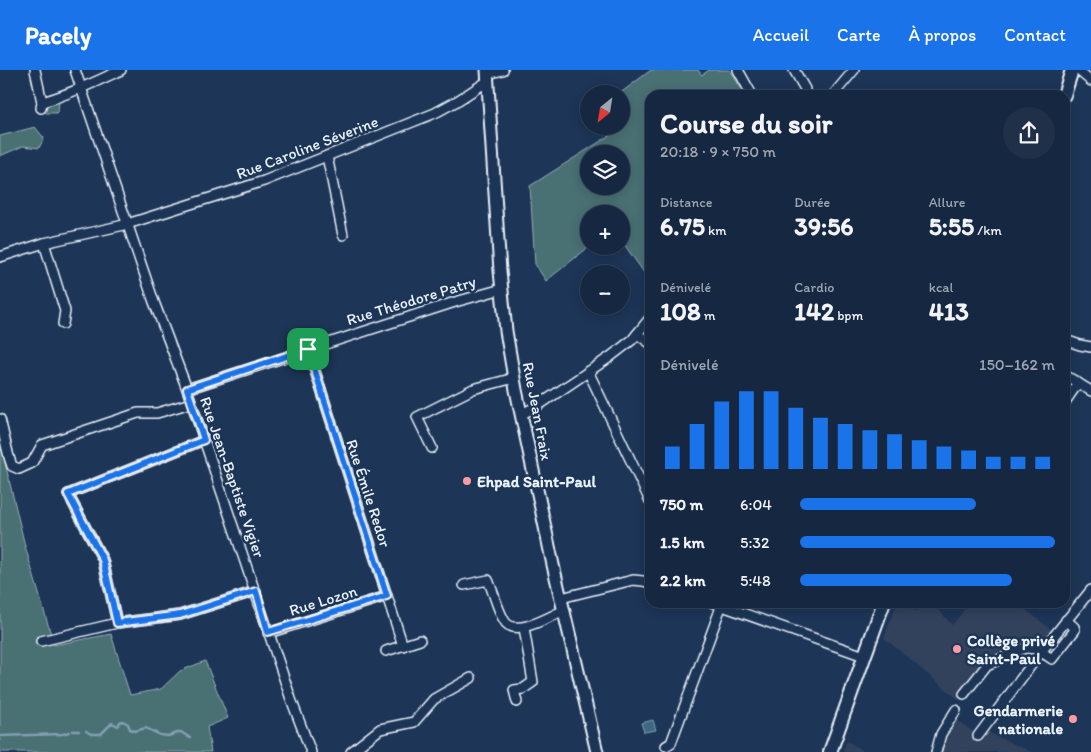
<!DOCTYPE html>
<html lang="fr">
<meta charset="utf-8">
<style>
:root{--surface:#162841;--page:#1f3048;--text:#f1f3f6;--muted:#9ea6b1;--line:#35445a;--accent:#1a73e8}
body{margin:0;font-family:Itim,sans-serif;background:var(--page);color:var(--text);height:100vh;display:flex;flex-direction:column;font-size:19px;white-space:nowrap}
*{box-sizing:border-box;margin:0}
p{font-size:16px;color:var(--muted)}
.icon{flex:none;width:28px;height:28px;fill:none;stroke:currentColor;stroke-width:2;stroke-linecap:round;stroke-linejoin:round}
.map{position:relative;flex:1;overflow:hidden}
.sheet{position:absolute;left:645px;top:20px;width:425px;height:518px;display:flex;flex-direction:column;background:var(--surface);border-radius:15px;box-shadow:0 2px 12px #0003,0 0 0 1px var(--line)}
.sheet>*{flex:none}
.needle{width:32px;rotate:210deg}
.fabs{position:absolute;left:580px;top:15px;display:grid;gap:10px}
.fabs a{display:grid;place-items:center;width:50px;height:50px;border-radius:50%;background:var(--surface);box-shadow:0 2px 12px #0003,0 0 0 1px var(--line);font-size:25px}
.pin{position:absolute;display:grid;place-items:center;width:42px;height:42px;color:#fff;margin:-21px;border-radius:10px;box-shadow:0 2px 8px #0006}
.round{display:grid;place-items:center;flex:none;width:52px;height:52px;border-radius:26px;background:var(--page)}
.overview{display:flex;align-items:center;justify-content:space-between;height:85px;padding:0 15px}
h1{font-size:28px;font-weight:800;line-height:38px}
.metrics{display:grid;grid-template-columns:repeat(3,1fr);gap:8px;height:85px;padding:5px 15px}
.metrics div{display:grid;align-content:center}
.metrics b{font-size:25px;font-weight:800}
.metrics small{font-size:14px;font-weight:400}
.metrics p{font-size:14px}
.chart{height:140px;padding:10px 15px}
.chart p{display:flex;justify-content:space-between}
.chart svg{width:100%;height:90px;margin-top:5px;stroke:var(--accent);stroke-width:6}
ul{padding:0 15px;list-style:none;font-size:16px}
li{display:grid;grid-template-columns:80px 60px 1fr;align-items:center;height:38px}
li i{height:12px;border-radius:6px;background:var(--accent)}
header{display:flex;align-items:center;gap:30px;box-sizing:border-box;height:70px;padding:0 25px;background:var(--accent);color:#fff}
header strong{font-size:24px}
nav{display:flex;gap:28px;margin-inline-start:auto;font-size:18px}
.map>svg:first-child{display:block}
.built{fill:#31425d}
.green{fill:#486f73;stroke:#98b0b6;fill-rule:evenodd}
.water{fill:#3d6884;stroke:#819fb2}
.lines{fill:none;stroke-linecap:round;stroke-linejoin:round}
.stream{stroke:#819fb2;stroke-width:2.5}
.minor-casing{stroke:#e8f1f8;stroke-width:12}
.tertiary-casing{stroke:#e8f1f8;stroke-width:15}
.secondary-casing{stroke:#e8f1f8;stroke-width:16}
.minor{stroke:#1d3557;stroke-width:9}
.tertiary{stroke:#1d3557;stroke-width:11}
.secondary{stroke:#1d3557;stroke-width:12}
.route-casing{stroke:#fff;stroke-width:10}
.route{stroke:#1a73e8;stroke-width:6}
.poi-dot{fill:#ff9aa2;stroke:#1d3557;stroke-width:2}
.labels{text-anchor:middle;stroke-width:5;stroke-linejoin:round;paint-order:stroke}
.street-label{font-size:16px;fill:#e8f1f8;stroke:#1d3557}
.poi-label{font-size:16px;font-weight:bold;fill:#e8f1f8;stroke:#1d3557;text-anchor:start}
</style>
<header>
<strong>Pacely</strong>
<nav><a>Accueil</a><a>Carte</a><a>À propos</a><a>Contact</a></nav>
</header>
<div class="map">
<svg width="1091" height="682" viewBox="0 0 1091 682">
<rect width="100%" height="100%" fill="#1d3557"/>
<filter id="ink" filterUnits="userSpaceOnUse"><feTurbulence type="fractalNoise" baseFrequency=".02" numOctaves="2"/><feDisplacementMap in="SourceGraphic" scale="10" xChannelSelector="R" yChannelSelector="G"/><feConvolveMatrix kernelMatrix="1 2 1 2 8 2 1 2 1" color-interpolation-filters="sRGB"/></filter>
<g filter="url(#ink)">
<!-- built -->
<g class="built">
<polygon points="897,533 917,541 920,533 932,533 952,555 970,533 1017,533 1052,560 1045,567 985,593 963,621 959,630 884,568"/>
<polygon points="954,648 983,669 987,662 1032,682 938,682 943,665"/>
<polygon points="847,671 865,682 843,682"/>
</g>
<!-- green -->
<g class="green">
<path d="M651,0H698L702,5L709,0H730L745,25H650V211L621,170V144H589V176H590L546,211L535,194L530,116L615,62L612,56H621V24H619ZM589,84H621V116H589Z"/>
<polygon points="59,32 58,41 56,43 46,43 45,40 49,33"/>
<polygon points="35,57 44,68 39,78 23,76 0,86 0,66"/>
<polygon points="0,372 25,476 54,575 111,564 130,625 161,619 180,601 205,591 228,648 207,657 211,682 0,682"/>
</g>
<!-- water -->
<polygon class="water" points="653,650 656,660 644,662 641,653"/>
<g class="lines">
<!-- stream -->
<g class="stream">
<polyline points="73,661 79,661"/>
<polyline points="86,661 91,664 101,664 112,653 118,656 120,652 123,651 128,654 130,659 135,661 146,658 160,665 168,666 181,662 190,668"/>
<polyline points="0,666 63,664 69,662"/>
</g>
<!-- minor casing -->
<g class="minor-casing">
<g id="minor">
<polyline points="35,0 42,32"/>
<polyline points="75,0 154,232 187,319 291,629 311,682"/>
<polyline points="738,0 752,25"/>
<polyline points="794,0 805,19"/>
<polyline points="1078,0 1091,11"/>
<polyline points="488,4 503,0"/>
<polyline points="833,25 854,0"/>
<path d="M41,38L42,32C70,24 95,12 121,0"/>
<polyline points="327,86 343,165"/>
<polyline points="44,173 65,241 63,254"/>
<polyline points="0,187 44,173 124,155 264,111 435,43 457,31 488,11"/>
<polyline points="637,264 650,273"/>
<polyline points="1065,270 1080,275 1091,277"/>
<polyline points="308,279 403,576"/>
<polyline points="588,301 650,431"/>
<polyline points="1065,305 1091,321"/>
<polyline points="187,319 455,232 502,219"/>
<polyline points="1065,332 1078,313"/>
<polyline points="522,344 539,335 610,287 632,270 650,248"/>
<polyline points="0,349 9,387 12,396 19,399 32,393 42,375 138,343 157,343 191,333"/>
<polyline points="432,378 417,347 473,319 514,308"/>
<path d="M464,515L488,510C494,523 497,538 504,550C513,569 551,546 564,540"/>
<polyline points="561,528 633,510 643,511 650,513"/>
<polyline points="711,532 864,586"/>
<polyline points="117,553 103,490 68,424 204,370"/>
<polyline points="268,563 387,526"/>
<polyline points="41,571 117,553 180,545 256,521"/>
<polyline points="386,581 420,570"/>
<polyline points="964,624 987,595 1025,578 1037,579 1052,589 1075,560 1074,557 1066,550"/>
<polyline points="517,632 514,620 523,619 533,612 524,558"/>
<polyline points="978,666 1041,582 1091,520"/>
<polyline points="666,676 671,673 721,537"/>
<polyline points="351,682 380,659 414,652 434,629 471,608"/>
<polyline points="936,682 941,664 956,640"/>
</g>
</g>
<!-- tertiary casing -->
<g class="tertiary-casing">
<polyline id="tertiary" points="487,0 500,201 506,261 516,320 553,495 597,682"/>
</g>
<!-- secondary casing -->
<g class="secondary-casing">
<g id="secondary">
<polyline points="1064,25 1072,0"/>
<polyline points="830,682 884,532"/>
</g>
</g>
<!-- minor -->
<use href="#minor" class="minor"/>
<!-- tertiary -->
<use href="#tertiary" class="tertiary"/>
<!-- secondary -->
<use href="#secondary" class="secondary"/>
</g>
</g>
<g class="lines" filter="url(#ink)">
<!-- route casing -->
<g class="route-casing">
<polygon id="route" points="308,279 387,526 268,562 256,521 180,545 117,553 103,490 68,424 204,370 187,319"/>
</g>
<!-- route -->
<use href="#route" class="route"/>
</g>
<!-- markers -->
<g class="poi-dot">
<circle cx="467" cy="411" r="5"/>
<circle cx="957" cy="579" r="5"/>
<circle cx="1073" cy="649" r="5"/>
</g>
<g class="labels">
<!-- street labels -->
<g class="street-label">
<text transform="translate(307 77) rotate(-21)" y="6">Rue Caroline Séverine</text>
<text transform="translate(411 230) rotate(-17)" y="6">Rue Théodore Patry</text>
<text transform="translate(538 341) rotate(79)" y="6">Rue Jean Fraix</text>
<text transform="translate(233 407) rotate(71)" y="6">Rue Jean-Baptiste Vigier</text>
<text transform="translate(369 423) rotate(72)" y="6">Rue Émile Redor</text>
<text transform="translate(323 530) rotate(-17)" y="6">Rue Lozon</text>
</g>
<!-- poi labels -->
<g class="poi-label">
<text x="477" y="417">Ehpad Saint-Paul</text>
<text x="967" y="576">Collège privé<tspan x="967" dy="18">Saint-Paul</tspan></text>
<text x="1063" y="646" text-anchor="end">Gendarmerie<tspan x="1063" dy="18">nationale</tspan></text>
</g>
</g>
</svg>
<div class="fabs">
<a><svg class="needle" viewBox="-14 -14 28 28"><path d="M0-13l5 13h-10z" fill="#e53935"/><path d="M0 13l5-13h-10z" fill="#9ea6b1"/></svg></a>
<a><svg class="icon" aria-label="layers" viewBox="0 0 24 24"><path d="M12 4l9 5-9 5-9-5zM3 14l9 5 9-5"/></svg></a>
<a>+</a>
<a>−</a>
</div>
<div class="pin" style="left:308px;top:279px;background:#1e9e55"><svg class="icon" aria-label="arrive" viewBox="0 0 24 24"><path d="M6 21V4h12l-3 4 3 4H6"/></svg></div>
<section class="sheet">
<div class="overview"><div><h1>Course du soir</h1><p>20:18 · 9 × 750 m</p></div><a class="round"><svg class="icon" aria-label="share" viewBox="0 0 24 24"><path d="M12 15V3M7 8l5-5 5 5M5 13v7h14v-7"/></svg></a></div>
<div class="metrics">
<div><p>Distance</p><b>6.75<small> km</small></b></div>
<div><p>Durée</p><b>39:56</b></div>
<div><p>Allure</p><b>5:55<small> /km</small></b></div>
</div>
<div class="metrics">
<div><p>Dénivelé</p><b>108<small> m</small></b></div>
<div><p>Cardio</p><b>142<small> bpm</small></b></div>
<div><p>kcal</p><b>413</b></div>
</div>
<div class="chart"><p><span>Dénivelé</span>150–162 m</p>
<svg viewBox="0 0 160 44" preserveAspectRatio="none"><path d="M5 44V33M15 44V22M25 44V11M35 44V6M45 44V6M55 44V14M65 44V19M75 44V22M85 44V25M95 44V27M105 44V30M115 44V33M125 44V35M135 44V38M145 44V38M155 44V38"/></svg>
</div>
<ul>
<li><b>750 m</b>6:04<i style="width:69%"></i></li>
<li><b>1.5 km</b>5:32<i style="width:100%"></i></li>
<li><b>2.2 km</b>5:48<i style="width:83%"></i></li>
</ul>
</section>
</div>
